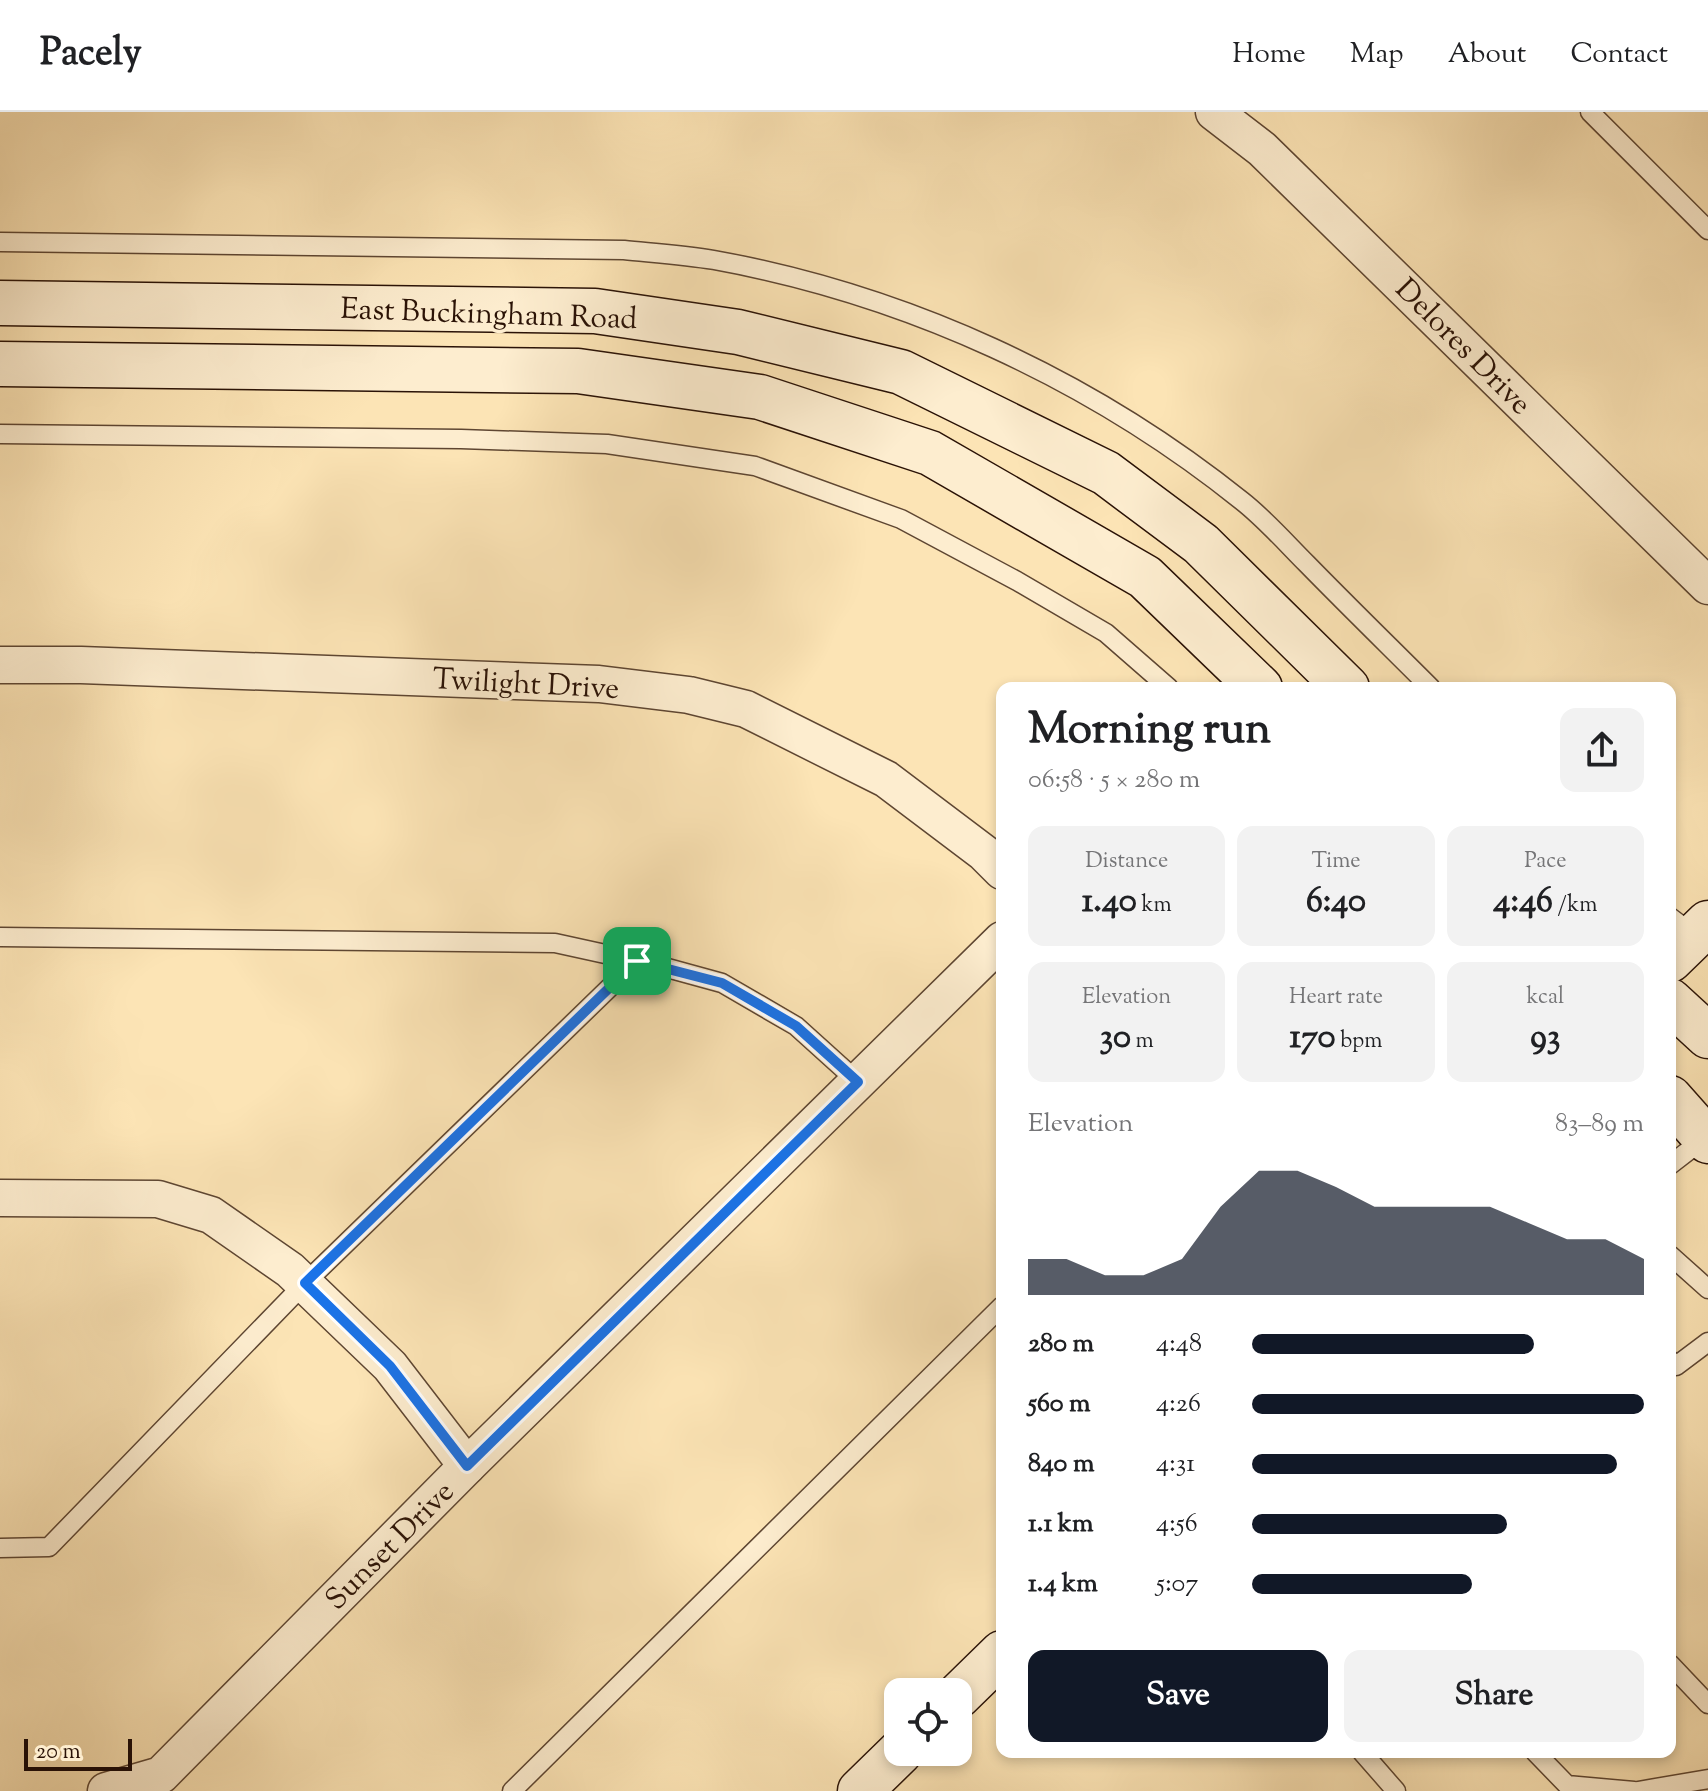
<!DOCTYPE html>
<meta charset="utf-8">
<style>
:root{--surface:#fff;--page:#f2f2f2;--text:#202124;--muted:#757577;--line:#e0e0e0;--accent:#111827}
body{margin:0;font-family:"Sorts Mill Goudy",serif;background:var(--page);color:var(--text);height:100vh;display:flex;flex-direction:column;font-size:30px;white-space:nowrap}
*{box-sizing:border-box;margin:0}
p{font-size:26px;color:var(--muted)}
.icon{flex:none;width:44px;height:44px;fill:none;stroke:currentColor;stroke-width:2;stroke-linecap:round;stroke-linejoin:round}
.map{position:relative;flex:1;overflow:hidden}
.details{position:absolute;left:996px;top:570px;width:680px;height:1076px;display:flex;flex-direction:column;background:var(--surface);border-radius:16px;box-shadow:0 4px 12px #0003}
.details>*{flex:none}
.buttons{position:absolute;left:884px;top:1566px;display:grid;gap:16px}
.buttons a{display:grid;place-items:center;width:88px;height:88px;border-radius:16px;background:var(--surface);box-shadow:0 4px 12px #0003;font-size:40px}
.scale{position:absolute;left:24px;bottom:20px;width:108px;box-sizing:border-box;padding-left:8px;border:4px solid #2a1206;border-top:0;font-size:22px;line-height:28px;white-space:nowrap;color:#2a1206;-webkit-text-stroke:6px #fdedcf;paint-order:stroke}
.pin{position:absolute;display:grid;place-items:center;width:68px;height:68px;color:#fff;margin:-34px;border-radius:16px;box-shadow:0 4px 12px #0006}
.round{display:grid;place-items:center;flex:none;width:84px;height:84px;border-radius:16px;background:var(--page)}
.head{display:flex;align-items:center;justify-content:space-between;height:136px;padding:0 32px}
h1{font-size:44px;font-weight:800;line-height:60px}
.metrics{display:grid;grid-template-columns:repeat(3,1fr);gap:12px;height:136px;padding:8px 32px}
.metrics div{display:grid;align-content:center;border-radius:16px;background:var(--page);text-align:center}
.metrics b{font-size:34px;font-weight:800}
.metrics small{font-size:22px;font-weight:400}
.metrics p{font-size:22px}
.chart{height:224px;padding:16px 32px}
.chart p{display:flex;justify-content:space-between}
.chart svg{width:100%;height:144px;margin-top:8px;fill:var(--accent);opacity:.7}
.primary-button{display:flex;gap:16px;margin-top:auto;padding:16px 32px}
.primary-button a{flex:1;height:92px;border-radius:16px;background:var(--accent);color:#fff;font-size:32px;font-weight:800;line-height:92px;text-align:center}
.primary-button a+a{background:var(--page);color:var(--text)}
ul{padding:0 32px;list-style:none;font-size:26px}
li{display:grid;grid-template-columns:128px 96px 1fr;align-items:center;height:60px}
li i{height:20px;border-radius:10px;background:var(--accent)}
header{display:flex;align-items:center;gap:48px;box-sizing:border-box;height:112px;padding:0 40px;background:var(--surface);border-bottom:2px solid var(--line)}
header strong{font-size:38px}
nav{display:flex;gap:44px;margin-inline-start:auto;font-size:28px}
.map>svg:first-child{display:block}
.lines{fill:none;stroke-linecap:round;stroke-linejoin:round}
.lane-casing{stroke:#5e4632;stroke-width:21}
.street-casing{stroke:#5e4632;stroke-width:39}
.secondary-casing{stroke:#2a1206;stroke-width:47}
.lane{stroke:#fdedcf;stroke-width:18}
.street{stroke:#fdedcf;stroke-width:36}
.secondary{stroke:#fdedcf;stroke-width:44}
.route-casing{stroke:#fff;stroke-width:16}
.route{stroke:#1a73e8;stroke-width:10}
.labels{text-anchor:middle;stroke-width:7;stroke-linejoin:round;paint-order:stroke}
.street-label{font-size:30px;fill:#2a1206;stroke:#fdedcf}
</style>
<header>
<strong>Pacely</strong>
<nav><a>Home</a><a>Map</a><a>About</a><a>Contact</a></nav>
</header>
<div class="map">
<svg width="1708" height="1679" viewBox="0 0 1708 1679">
<rect width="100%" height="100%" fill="#fce4b5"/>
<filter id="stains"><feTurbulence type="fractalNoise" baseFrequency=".0025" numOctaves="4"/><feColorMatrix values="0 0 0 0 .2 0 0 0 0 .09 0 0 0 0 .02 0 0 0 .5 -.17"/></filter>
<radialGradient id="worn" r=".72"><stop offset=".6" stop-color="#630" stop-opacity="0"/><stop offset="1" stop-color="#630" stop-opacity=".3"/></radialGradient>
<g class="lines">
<!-- lane casing -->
<g class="lane-casing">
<g id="lane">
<polyline points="1590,0 1708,118"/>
<path d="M0,130L624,138C654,141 685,143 714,148C906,183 1090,267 1242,389C1265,407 1286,431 1307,452C1348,494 1390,535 1431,576"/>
<polyline points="0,322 461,327 607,332 755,354 901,407 1017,469 1106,521 1169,576"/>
<polyline points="1670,805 1695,824"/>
<polyline points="0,825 555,831 660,854 722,871 796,914 858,970"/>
<polyline points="1670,1053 1705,1026"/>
<polyline points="1670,1143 1708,1177"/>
<polyline points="1670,1248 1676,1254 1708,1230"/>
<polyline points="0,1436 49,1435 305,1171 637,849"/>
<polyline points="1670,1552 1708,1592"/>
<polyline points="1362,1640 1396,1679"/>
<polyline points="1535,1640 1567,1673 1634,1679"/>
<polyline points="512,1679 1002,1194"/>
<polyline points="1638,1679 1708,1667"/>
</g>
</g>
<!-- street casing -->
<g class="street-casing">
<g id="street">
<polyline points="1214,0 1262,37 1708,474"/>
<polyline points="0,553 81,553 599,572 689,583 746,597 886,667 984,741 1002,759"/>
<polyline points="0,1086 158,1087 211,1103 290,1158 390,1254 467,1354"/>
<polyline points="106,1679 161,1663 467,1354 1002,828"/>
</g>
</g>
<!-- secondary casing -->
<g class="secondary-casing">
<g id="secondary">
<polyline points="0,191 595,199 738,220 901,260 1106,361 1201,432 1347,576"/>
<polyline points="0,252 578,259 760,285 930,341 1145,465 1260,576"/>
<polyline points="1670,848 1708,811"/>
<polyline points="1670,889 1708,924"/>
<polyline points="1670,986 1708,1029"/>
<polyline points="958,1584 1002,1541"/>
<polyline points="860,1679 900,1640"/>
</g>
</g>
<!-- lane -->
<use href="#lane" class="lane"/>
<!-- street -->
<use href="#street" class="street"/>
<!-- secondary -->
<use href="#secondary" class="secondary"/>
</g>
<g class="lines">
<!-- route casing -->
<g class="route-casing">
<polygon id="route" points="637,849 722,871 796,914 858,970 467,1354 390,1254 305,1171"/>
</g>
<!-- route -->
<use href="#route" class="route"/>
</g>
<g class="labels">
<!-- street labels -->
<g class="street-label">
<text transform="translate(489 201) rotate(2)" y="10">East Buckingham Road</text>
<text transform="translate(1464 234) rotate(45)" y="10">Delores Drive</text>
<text transform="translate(526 571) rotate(3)" y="10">Twilight Drive</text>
<text transform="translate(389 1433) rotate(-45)" y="10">Sunset Drive</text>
</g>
</g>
<rect width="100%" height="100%" filter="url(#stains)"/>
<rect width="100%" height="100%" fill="url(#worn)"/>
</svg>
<div class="buttons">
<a><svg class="icon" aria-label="locate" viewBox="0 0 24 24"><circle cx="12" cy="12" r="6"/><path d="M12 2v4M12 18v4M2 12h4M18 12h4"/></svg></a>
</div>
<div class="scale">20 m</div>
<div class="pin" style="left:637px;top:849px;background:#1e9e55"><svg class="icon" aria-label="arrive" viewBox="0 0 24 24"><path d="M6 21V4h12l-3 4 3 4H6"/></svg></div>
<section class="details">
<div class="head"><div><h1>Morning run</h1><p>06:58 · 5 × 280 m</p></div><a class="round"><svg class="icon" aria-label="share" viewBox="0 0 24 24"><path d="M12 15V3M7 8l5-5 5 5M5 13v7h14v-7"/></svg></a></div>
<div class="metrics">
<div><p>Distance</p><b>1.40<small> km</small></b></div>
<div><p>Time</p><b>6:40</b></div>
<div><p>Pace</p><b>4:46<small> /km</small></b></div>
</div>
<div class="metrics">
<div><p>Elevation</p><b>30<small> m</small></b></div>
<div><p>Heart rate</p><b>170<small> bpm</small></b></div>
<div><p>kcal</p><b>93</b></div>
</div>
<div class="chart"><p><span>Elevation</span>83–89 m</p>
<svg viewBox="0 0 160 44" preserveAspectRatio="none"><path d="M0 44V33L10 33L20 38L30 38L40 33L50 17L60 6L70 6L80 11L90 17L100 17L110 17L120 17L130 22L140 27L150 27L160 33V44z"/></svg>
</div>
<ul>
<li><b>280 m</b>4:48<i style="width:72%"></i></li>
<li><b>560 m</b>4:26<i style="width:100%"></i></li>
<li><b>840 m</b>4:31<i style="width:93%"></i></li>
<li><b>1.1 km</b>4:56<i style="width:65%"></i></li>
<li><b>1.4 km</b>5:07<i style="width:56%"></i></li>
</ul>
<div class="primary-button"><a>Save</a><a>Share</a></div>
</section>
</div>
